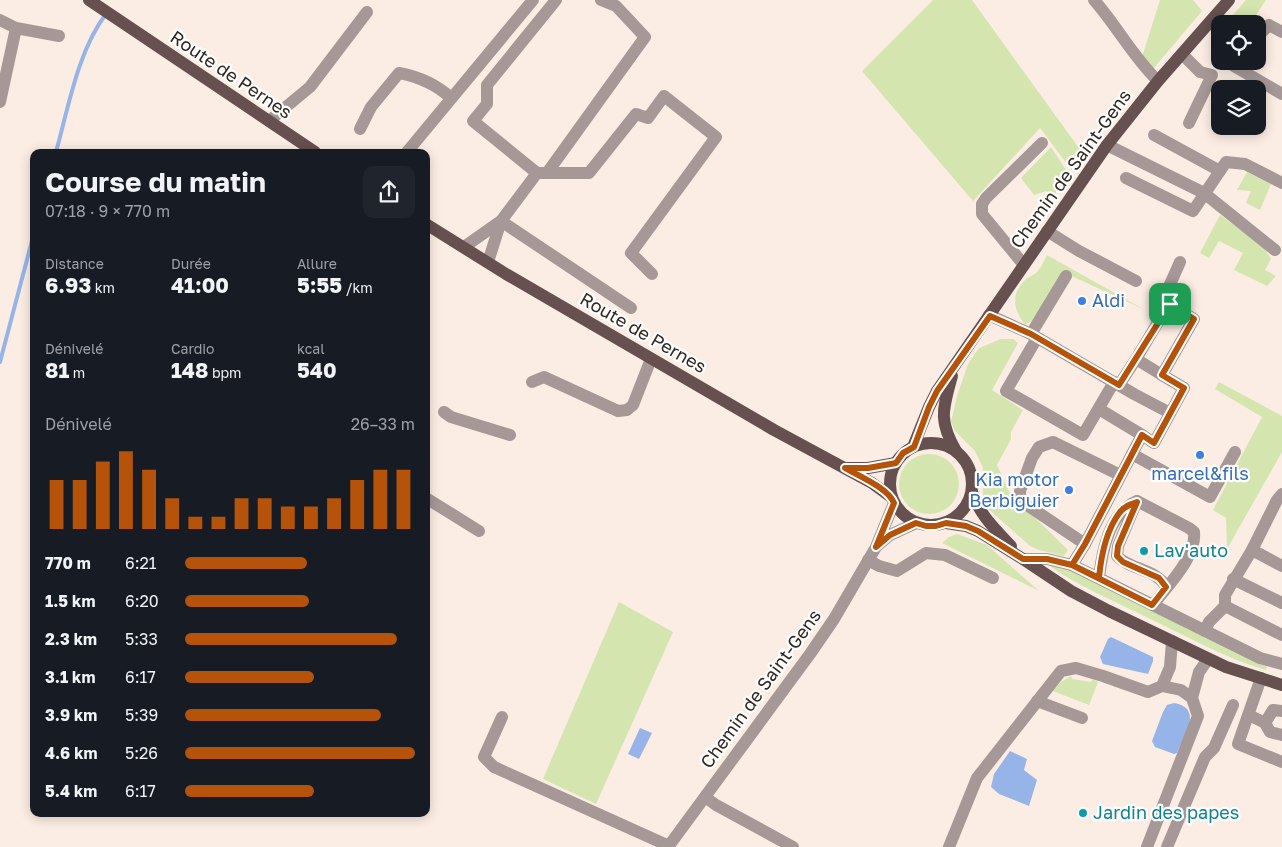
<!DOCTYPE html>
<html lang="fr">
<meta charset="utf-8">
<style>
:root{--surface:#171b24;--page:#20242c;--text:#f1f3f6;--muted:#9ea1a6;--accent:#b45309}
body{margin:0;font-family:"Golos Text",sans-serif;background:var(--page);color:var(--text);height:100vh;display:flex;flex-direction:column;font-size:19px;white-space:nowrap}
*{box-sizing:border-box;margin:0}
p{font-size:16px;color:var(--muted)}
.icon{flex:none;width:28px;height:28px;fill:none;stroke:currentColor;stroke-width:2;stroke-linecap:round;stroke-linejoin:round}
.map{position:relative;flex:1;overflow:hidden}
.panel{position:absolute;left:30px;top:149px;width:400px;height:668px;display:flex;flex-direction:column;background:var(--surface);border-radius:10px;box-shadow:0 2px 12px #0003}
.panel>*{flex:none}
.fabs{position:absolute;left:1211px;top:15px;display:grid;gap:10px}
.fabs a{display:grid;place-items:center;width:55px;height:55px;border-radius:10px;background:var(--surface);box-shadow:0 2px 12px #0003;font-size:25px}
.pin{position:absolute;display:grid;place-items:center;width:42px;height:42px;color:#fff;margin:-21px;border-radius:10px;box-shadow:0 2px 8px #0006}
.round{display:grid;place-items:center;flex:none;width:52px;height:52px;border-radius:10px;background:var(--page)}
.summary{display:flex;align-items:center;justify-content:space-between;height:85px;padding:0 15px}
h1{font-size:28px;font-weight:700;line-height:38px}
.stats{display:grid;grid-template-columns:repeat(3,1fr);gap:8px;height:85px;padding:5px 15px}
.stats div{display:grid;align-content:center}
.stats b{font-size:21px;font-weight:700}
.stats small{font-size:14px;font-weight:400}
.stats p{font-size:14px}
.chart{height:140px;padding:10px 15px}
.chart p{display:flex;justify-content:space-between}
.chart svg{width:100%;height:90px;margin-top:5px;stroke:var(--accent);stroke-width:6}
ul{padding:0 15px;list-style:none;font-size:16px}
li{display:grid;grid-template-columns:80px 60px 1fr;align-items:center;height:38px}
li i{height:12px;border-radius:6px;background:var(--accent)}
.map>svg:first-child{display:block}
.green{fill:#d4e5b0}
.water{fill:#96b4e8}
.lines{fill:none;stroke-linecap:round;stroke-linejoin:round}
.stream{stroke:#96b4e8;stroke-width:4}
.minor{stroke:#a59897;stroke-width:12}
.major{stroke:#665050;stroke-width:12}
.route-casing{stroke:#fff;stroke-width:10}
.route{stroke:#b45309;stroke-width:6}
.shop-dot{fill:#3f7fe0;stroke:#fdfefd;stroke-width:2}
.culture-dot{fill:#0f9aa8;stroke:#fdfefd;stroke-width:2}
.labels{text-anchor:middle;stroke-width:4.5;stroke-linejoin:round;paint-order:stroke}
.street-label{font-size:18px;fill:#302721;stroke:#fdfefd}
.shop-label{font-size:18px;fill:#366cbe;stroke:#fdfefd;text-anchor:start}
.culture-label{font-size:18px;fill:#0d838f;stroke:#fdfefd;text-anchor:start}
</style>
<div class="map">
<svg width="1282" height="847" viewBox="0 0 1282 847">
<rect width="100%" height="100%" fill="#fcede4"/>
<!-- green -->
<g class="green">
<polygon points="933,0 972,0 1084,155 1073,172 1040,128 973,201 862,71"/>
<polygon points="1160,0 1193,0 1202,11 1154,68 1142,57"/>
<polygon points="1246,0 1266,0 1250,24 1225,24"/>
<polygon points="1051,147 1068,173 1054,195 1046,191 1034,195 1021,178"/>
<polygon points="1247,172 1271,184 1260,210 1246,203 1251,191 1237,190"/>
<polygon points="1220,215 1263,246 1271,259 1265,270 1276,276 1267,286 1234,270 1243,253 1219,241 1209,258 1200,253"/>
<path d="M1047,255L1145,310L1063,272L1032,321L1025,325C1013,309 1010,293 1027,278C1030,276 1034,275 1037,272C1041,268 1044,260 1047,255Z"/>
<polygon points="1001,339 1013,339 1018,343 992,390 1023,410 1011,432 1011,439 997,465 1010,493 1068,550 1064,556 1039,550 1030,546 986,507 983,498 983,468 975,451 955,431 951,422 957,396 968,364 979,348"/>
<polygon points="1219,382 1282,416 1282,452 1227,549 1226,518 1213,510 1262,417 1215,389"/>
<circle cx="929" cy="484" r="30"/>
<polygon points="957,534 987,545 1039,591 942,543 949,537"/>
<path d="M1047,564L1061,565L1267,665L1266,670C1224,658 1185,635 1146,617C1113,600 1077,586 1047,564Z"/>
<polygon points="619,602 673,632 596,804 543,779"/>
<polygon points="1071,676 1072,679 1091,682 1093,679 1098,682 1089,705 1053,691 1061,682"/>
</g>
<!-- water -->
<g class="water">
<polygon points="1111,637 1153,657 1153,661 1148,674 1103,664 1100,657 1108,639"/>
<path d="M1174,703C1204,708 1184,736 1177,753L1174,754L1155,747L1152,741L1163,712L1167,705Z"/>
<polygon points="640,728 652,733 639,759 628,754"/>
<polygon points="1010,751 1027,759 1024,770 1037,780 1029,806 999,794 991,787 994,774"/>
</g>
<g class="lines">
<!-- stream -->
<g class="stream">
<path d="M56,152C68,109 78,50 106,14"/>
<polyline points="0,362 34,233"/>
</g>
<!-- minor -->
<g class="minor">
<path d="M1094,0C1117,26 1133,57 1158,81"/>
<polyline points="0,20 16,28 59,36"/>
<polyline points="1258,36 1269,25 1282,32"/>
<polyline points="1182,54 1200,72 1212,75 1189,123"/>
<polyline points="1234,66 1282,94"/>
<polyline points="0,102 16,28"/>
<polyline points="269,121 310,87 367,12"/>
<path d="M360,129L371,107L399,73C420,77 436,84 451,98"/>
<polyline points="1154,135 1220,171"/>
<polyline points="1107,145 1204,193 1275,250"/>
<polyline points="407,152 533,0"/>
<polyline points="537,173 473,121 487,104 487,85 556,0"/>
<polyline points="547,173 645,37 616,6 601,0"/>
<polyline points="1126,178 1193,211 1226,162 1245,164 1282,183"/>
<polyline points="501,221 631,308"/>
<polyline points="1047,231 1079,251 1136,281"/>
<polyline points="464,247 501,221 537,173 589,173 636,114 648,118 664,96 716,137 631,253 652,274"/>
<polyline points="488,262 501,221"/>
<polyline points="1024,265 982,214 982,204 986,198 1042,143"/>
<polyline points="989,315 1031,334 1134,394 1170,413"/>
<polyline points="1031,334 1066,276"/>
<polyline points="1037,338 1006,391 1083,435 1114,382"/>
<polyline points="1136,359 1169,304"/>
<polyline points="532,382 544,377 618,411 627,410 633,405 651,359"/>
<polyline points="1119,385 1136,359 1162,375"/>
<polyline points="1099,409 1142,435"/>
<polyline points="444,412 451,417 510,435"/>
<polyline points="1132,454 1210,497 1235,452"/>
<polyline points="1282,494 1277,500 1252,550 1225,595 1225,606 1282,635"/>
<polyline points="426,498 479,531"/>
<path d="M1137,501L1118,546L1117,556C1130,570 1157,569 1166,587"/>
<polyline points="1085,544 1024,503 1020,496 1020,491 1032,458 1039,447 1053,442 1120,475"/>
<polyline points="877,546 890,535 916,523"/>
<polyline points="1252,550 1282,566"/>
<polyline points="1023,559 1047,559 1072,565 1260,658 1282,664"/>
<polyline points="868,560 879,566 897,571 926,553 945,555 993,578"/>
<polyline points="1072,565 1085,544 1142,435 1154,443 1184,388 1162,375 1194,319 1163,300 1180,262"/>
<path d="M1099,578C1102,551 1109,513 1137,501L1189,528L1194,532C1197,557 1167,586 1153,605"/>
<polyline points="1233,579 1282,603"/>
<polyline points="1205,631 1209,622 1225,606"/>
<polyline points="1261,678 1238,744 1282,762"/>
<polyline points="1192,698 1199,672 1208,659"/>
<polyline points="1037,701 1082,718"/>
<polyline points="1249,715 1265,723 1270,732 1282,735"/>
<polyline points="502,717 484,757 494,767 669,846"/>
<polyline points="1265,723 1273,710 1282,711"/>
<polyline points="705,797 716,805 793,847"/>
<polyline points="668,847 810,654 834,619 876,547 894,503"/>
<polyline points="949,847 977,778 1061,671 1076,668 1103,676 1148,692 1162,686 1170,667 1172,641"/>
<polyline points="1147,847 1198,716 1192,698 1181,690 1162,686"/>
<polyline points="1167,847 1205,757 1214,748 1233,705"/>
</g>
<!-- major -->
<g class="major">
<polyline points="89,0 315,152"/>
<polyline points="426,224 506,274 774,430 872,483 891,497"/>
<path d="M952,376C943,409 938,420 956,451"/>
<circle cx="931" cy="484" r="41"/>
<polyline points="913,447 929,407 937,391 1107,145 1158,81 1229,0"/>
<polyline points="846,468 868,468 896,463"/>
<path d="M972,492C979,514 995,529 1011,546"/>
<polyline points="946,523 966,526 978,531 1023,559 1071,591 1109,611 1226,667 1282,685"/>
</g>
</g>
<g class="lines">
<!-- route casing -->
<g class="route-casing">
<path id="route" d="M1170,304L1119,385L1031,334L990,316L937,391L929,407L914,447L903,453L896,463L868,468H845C859,476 888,488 894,503L876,547L890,535L916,523L926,526H936L946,523L966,526L978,531L1023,559H1047L1072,565L1152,605L1166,587L1159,578L1123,562L1117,556L1118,546L1137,502C1131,504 1125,506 1120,512C1107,529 1101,556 1099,578L1072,565L1085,544L1142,435L1154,443L1184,388L1162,375L1194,319L1170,304"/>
</g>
<!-- route -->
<use href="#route" class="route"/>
</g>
<!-- markers -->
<g class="shop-dot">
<circle cx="1082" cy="301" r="5"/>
<circle cx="1200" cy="455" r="5"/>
<circle cx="1069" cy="490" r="5"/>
</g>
<g class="culture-dot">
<circle cx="1144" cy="551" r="5"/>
<circle cx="1083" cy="813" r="5"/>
</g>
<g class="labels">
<!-- street labels -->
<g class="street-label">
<text transform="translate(231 75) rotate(34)" y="6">Route de Pernes</text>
<text transform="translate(1071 169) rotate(-54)" y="6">Chemin de Saint-Gens</text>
<text transform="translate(643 333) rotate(30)" y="6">Route de Pernes</text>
<text transform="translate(761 689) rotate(-54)" y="6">Chemin de Saint-Gens</text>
</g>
<!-- shop labels -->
<g class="shop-label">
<text x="1092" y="307">Aldi</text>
<text x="1200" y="480" text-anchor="middle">marcel&amp;fils</text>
<text x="1059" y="486" text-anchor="end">Kia motor<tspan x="1059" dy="21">Berbiguier</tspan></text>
</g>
<!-- culture labels -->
<g class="culture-label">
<text x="1154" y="557">Lav'auto</text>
<text x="1093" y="819">Jardin des papes</text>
</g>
</g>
</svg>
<div class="fabs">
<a><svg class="icon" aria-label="locate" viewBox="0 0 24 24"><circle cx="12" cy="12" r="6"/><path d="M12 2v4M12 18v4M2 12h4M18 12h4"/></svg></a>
<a><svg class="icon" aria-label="layers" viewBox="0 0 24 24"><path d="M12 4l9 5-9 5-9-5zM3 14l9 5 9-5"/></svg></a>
</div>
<div class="pin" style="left:1170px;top:304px;background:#1e9e55"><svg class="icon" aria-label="arrive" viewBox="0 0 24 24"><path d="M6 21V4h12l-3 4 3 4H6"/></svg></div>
<section class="panel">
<div class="summary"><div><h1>Course du matin</h1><p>07:18 · 9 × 770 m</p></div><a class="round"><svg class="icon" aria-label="share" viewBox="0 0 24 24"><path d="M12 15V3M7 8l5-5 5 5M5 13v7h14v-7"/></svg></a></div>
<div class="stats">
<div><p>Distance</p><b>6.93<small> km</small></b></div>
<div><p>Durée</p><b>41:00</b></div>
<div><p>Allure</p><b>5:55<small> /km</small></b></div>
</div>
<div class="stats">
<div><p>Dénivelé</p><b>81<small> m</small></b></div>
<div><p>Cardio</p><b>148<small> bpm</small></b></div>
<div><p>kcal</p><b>540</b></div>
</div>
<div class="chart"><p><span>Dénivelé</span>26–33 m</p>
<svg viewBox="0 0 160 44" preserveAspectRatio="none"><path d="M5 44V20M15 44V20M25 44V11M35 44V6M45 44V15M55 44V29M65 44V38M75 44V38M85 44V29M95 44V29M105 44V33M115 44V33M125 44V29M135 44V20M145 44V15M155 44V15"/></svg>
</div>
<ul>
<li><b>770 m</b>6:21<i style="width:53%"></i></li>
<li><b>1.5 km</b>6:20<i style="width:54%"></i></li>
<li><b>2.3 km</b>5:33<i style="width:92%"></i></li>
<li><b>3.1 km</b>6:17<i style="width:56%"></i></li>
<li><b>3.9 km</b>5:39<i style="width:85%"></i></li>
<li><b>4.6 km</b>5:26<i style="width:100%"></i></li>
<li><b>5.4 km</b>6:17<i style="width:56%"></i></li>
</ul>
</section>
</div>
